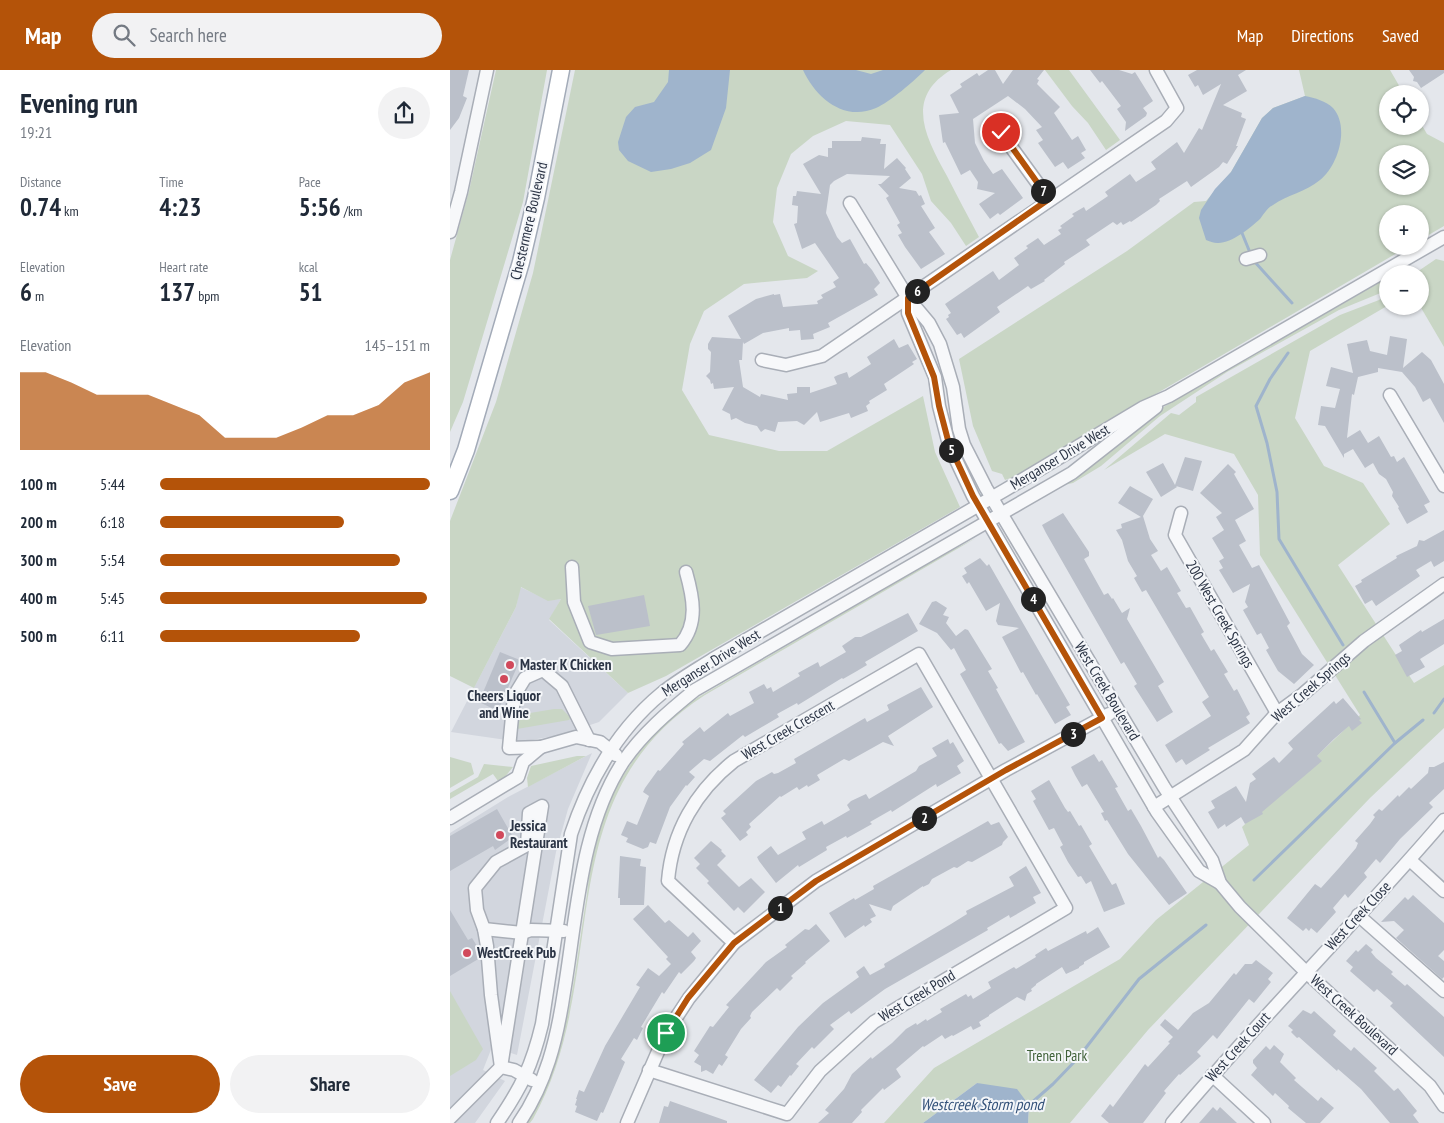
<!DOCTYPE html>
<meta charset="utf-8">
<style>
:root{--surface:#fff;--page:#f2f2f3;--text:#1f2937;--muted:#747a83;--accent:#b45309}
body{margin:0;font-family:"PT Sans Narrow",sans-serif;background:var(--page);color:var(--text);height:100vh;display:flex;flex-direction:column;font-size:19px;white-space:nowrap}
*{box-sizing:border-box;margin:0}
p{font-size:16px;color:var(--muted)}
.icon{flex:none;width:28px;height:28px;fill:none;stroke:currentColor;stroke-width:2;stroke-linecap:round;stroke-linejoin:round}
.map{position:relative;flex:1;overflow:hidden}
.sheet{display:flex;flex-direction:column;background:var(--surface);width:450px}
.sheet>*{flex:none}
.buttons{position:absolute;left:929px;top:15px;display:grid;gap:10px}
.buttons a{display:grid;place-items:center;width:50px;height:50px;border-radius:50%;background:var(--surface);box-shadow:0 1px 4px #0004;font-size:25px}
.pin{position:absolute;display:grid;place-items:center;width:42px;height:42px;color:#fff;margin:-21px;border:2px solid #fff;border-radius:50%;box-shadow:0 1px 5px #0007}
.km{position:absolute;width:25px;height:25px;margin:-12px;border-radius:50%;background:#222;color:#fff;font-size:14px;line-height:25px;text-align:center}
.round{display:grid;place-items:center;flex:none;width:52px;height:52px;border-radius:26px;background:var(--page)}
.head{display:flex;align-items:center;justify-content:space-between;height:85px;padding:0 20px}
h1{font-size:28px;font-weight:600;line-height:38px}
.figures{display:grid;grid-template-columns:repeat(3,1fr);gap:8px;height:85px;padding:5px 20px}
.figures div{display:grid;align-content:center}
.figures b{font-size:25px;font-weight:600}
.figures small{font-size:14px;font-weight:400}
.figures p{font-size:14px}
.chart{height:140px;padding:10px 20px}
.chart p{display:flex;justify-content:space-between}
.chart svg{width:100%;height:90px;margin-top:5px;fill:var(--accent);opacity:.7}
.primary-button{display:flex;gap:10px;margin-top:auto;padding:10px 20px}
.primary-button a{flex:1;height:58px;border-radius:30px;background:var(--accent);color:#fff;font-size:20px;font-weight:600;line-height:58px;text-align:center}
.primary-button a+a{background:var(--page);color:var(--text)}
ul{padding:0 20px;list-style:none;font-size:16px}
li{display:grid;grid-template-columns:80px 60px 1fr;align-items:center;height:38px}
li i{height:12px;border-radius:6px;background:var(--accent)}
header{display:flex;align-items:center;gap:30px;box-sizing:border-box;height:70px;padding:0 25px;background:var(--accent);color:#fff}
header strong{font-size:24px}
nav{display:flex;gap:28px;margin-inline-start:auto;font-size:18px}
.search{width:350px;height:45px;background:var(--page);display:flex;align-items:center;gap:12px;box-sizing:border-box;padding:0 18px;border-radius:28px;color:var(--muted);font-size:19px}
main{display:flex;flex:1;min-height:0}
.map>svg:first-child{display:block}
.built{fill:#d2d6de}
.green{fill:#c9d6c5;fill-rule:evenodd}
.water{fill:#9fb4cc}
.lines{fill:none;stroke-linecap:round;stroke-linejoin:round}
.stream{stroke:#9fb4cc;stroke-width:3}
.building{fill:#bbc0ca}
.minor-casing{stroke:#a9aeb7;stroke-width:15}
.major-casing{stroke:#a3abb8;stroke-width:19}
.minor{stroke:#f7f8fa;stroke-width:12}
.major{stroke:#fff;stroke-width:16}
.route-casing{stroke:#fff;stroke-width:10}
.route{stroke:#b45309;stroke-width:6}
.poi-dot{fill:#d1495b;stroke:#f4f6f9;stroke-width:2}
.labels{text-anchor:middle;stroke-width:4;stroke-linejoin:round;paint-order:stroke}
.street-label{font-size:15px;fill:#2b3445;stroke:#f4f6f9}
.poi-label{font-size:15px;font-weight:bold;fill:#2b3445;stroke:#f4f6f9;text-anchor:start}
.park-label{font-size:15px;fill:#3f6138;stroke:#f4f6f9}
.water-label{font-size:16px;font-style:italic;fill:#34527a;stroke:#f4f6f9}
</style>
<header>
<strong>Map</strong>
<div class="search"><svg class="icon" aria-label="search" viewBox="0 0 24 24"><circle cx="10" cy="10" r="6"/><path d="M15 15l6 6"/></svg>Search here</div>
<nav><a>Map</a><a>Directions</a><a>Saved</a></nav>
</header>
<main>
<section class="sheet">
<div class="head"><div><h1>Evening run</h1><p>19:21</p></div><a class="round"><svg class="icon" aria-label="share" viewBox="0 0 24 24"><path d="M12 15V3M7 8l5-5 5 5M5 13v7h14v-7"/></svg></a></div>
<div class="figures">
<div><p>Distance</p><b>0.74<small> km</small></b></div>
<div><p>Time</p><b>4:23</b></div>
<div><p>Pace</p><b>5:56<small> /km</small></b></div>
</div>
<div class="figures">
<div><p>Elevation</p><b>6<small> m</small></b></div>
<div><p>Heart rate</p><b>137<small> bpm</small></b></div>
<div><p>kcal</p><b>51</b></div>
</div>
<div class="chart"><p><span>Elevation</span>145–151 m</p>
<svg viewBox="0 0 160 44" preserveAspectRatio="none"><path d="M0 44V6L10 6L20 11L30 17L40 17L50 17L60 22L70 27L80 38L90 38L100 38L110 33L120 27L130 27L140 22L150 11L160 6V44z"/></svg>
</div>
<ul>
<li><b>100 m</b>5:44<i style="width:100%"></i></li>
<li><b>200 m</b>6:18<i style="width:68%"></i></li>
<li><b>300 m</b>5:54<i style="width:89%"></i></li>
<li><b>400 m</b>5:45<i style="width:99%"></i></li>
<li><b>500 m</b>6:11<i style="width:74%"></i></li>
</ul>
<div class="primary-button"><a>Save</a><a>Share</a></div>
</section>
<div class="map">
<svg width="994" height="1053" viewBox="0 0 994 1053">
<rect width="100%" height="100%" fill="#e4e7ec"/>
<!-- built -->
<g class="built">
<polygon points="70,517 98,530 111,529 99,550 178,623 149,652 110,665 70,672 1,662 66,537"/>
<polygon points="142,683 118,739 106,782 67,985 42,977 33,1000 55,1011 25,1053 0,1053 0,763 58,727"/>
</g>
<!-- green -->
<g class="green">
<polygon points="46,0 97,0 73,132 13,332 0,362 0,190 19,121"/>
<path d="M125,0H501C454,28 476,68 497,106C507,126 518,146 529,167L516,176L501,153L481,131L472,104L440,55L396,51L363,66L341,84L327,118L323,152L338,186L368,201L357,208L294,214L254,241L240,274L232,320L259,365L329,381H377L473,326L485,382L510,437L216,606L178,623L99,549L111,529L98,531L71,517L66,537L24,618L0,606V451L46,332L83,203Z"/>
<polygon points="595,0 619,0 670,70 656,80 638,53 622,36"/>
<path d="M849,0H940L954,24H938V56H970V52L977,64L994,73V156L970,170V144H938V176H959L564,407L555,410L552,404L542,401L523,356L509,289L677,181L744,132L756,131L781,102L812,48L823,38L855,26ZM938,84H970V116H938Z"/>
<polygon points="986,189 994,191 994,277 970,236 970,204 964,204"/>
<polygon points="937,208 937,219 933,222 889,240 777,302 710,346 651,396 623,413 614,415 641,397 710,339"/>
<polygon points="937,224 937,236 860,281 845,348 874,396 913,413 940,454 888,495 964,613 994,595 994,658 920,728 698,960 620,1053 578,1053 579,1035 527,1013 473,1053 434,1053 484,998 670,889 706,850 799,775 792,757 910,645 810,485 808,425 784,384 715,364 654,400 721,343 729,345 746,332 746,327 890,245 929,230"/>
<path d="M526,468L255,625C94,729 164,903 83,1049L80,1053H76C120,984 124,902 137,824C140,799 143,773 152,750C170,701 201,661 242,631L489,487Z"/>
<polygon points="104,639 112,639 121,648 119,650 67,659 66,656 74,644"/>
<polygon points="127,686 136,686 78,717 77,708 81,696"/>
<polygon points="0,687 21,693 24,704 0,718"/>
<polygon points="34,694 63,697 54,708 48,711 43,704 0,729 0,723 28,707"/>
<polygon points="0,921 33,979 26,990 0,1006"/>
</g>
<!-- water -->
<g class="water">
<polygon points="219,0 280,0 276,38 261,80 240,93 221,99 201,102 178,91 169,80 168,72 176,47 185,37 204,32 218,12"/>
<path d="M353,0H406L421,4L433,0H475C464,11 440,32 426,38C394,52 366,28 353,0Z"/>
<path d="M855,26C865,28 876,31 883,38C900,57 888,96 870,110C856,122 837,125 823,135C817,138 814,144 810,149C800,158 781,174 767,173C764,173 759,171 756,170L749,148L751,140L765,119L781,102L812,48L823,38Z"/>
<polygon points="527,1013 567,1019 579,1035 578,1053 473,1053"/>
</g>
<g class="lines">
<!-- stream -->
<g class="stream">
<polyline points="792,163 801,185"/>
<polyline points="804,191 842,233"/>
<polyline points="838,283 820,309 806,336 817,373 827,422 829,469 893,575"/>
<polyline points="914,622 945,673"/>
<polyline points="984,643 994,629"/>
<polyline points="804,810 945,673 973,650"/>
<polyline points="579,1035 603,1014 628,988 689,909 756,855"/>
</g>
</g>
<!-- building -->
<g class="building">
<polygon points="0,0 19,0 13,26 17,28 9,48 0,60"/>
<polygon points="538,0 545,0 553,14 563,0 594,0 587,9 589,10 587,14 610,37 604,43 622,70 628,66 636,80 631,83 635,88 618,99 613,92 605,97 588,73 593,70 586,60 592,57 575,39 558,26 523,49 525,73 534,91 543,104 552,99 573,128 550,145 548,143 540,149 529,134 545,123 527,119 528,112 520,100 511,105 495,72 493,73 489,45 509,43 500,25 512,17 510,14 527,3 529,6"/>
<polygon points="640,0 669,0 682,4 685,2 703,31 693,38 697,43 696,46 675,61 676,52 667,39 671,36 652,11 650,13"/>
<polygon points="747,0 796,0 788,5 797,21 773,35 792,43 791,47 796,49 786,76 788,76 777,94 773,92 769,97 741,117 737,111 709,129 710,131 706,135 681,152 680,151 673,155 671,152 667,155 663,152 636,170 640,175 614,192 615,194 594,210 595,211 581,219 578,216 547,237 550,242 514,268 511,263 507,265 496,249 499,247 498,245 501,243 495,234 543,201 549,210 569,195 564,188 578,178 576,176 588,168 594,175 611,164 608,160 612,158 610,156 624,146 622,144 634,137 636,141 658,126 655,122 680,104 686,112 706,99 701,92 727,72 734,83 749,58 752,60 771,14 753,25 748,15 745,17 738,5"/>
<polygon points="959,0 994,0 994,3 971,18 967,12 963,11 964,7"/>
<polygon points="412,67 431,69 430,74 436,74 434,99 447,88 456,98 455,99 461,108 449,118 466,121 469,126 471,125 475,134 471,136 485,158 479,162 495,184 471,199 455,177 448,165 452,163 447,155 450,153 436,128 439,126 428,114 431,114 440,106 397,104 384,111 380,115 376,143 387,167 392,173 400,169 414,194 416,193 422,200 430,213 424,219 428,225 378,253 380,257 363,264 364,269 351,270 350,260 339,261 339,258 313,263 294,274 293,272 292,290 289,290 293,317 310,327 311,324 338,330 337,324 347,323 347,317 360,317 360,323 387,314 384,307 388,305 397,302 399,308 421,294 417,287 444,269 449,278 458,274 467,289 462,292 464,294 434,314 437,320 419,331 420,333 416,336 418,341 401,348 399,343 370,352 367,342 354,355 347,351 328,352 325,362 315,359 311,362 307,356 295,353 286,348 281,350 280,344 272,340 284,317 264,319 263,313 261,314 260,310 256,306 260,302 261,282 258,279 258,274 262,267 291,269 278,246 306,229 324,224 324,225 330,224 333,237 368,234 367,231 373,228 371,225 386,217 383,212 389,208 365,173 352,179 344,154 347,153 348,136 342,135 343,126 346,126 347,121 371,124 353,94 369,85 378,87 378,78 382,78 382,71 411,71"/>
<polygon points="940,266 957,269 953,298 972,282 981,290 994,314 994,353 980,328 973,332 965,317 952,302 928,298 928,302 908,307 904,325 902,324 897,368 910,360 918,373 929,366 941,387 944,386 947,392 954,387 980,432 974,435 978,442 957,454 948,438 949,437 942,426 943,422 936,409 929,404 923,393 915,398 903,379 894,384 894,388 875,356 868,355 871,336 885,338 890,319 876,316 881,297 903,303 897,274 917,270 920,281 937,285"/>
<polygon points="735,387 752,391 743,421 726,416 727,417 711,427 696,402 713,393 725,415"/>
<polygon points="778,394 786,402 784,404 804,439 785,450 796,471 789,475 802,498 809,495 840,553 837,556 852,584 864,595 844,614 828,601 816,580 819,578 811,563 807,565 793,540 798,537 795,532 800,514 783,523 769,500 773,498 769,491 774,488 762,468 774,460 766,447 772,443 750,423"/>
<polygon points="680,416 703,429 693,446 700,469 708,481 701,485 711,501 717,497 731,521 727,523 736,538 740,537 754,562 751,564 761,581 764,579 778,602 774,604 784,621 787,619 800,644 796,647 800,653 758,678 760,680 736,695 732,689 726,693 715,675 761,646 752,632 759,627 696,520 692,522 684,508 687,506 678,491 672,470 666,460 672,458 671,454 691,447 668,433"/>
<polygon points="613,443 639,482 639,486 634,489 654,525 658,523 662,529 663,528 672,543 680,538 677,549 714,612 708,616 723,642 707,652 684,616 687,614 674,592 671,594 596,463 592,455"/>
<polygon points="994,460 994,491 984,497 981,491 966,500 970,506 926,536 922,530 915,534 905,516 912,512 911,510 947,488 946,486 967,476 969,470 974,471"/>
<polygon points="530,488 537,496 539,494 620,635 616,637 621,645 605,654 587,624 586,625 573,602 571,603 552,567 569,558 548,555 546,551 550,533 536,541 519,512 517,514 512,506 517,503 514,498"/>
<polygon points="194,525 200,556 146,565 138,536"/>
<polygon points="486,531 497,538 493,545 499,547 496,553 506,566 515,559 518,560 542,599 538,601 548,618 546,619 575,672 558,681 551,673 549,674 510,604 516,600 504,578 501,580 487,563 469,554 482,532"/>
<polygon points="458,543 468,561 415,592 417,595 407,601 393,609 392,608 348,635 347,633 327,644 329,647 295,667 293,665 260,691 254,689 239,702 245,707 237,716 236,715 220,737 206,774 200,772 198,777 193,779 176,772 178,768 171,765 177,751 187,755 199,726 193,722 195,718 208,700 210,701 234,674 232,672 250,657 254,662 278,643 280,646 304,633 299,622 314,614 317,619 321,617 323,622 350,606 348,603 368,592 370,597 396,582 392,576 405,567 411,567"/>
<polygon points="994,549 994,574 970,589 975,597 957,607 945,585 952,581 949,575 971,560 972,562"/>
<polygon points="50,582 70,590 48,641 29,632"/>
<polygon points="471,617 483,637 438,666 444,676 433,672 399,691 394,689 367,705 370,710 358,717 357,715 349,720 347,717 331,727 330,726 299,754 301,757 296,762 298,765 290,771 271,748 276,744 273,741 306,711 322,702 324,704 328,703 346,693 344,689 415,648 417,652 439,640 437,635"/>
<polygon points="893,628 911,649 909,650 912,653 902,661 899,656 884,669 867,686 872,691 812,742 813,744 795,754 791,747 776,757 775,754 768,759 758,742 765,738 761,731 786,716 796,732 800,713 806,709 802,704 824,687 829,693 843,679 838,673 884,631 886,634"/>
<polygon points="498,669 500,674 503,672 514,691 507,696 511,703 487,717 486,714 442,742 441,740 420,752 422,754 397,768 396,766 376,777 377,780 349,797 348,795 326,813 309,791 307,787 321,776 328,785 356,769 352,762 372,751 374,755 400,740 397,735 401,731 416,724 419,729 466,701 469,696 487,686 482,678"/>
<polygon points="644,684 649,692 652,690 668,717 665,718 678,741 681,739 691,756 708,788 710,786 714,790 737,823 719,835 678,784 657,750 655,751 651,743 654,742 637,714 632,717 625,705 621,697"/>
<polygon points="994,692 994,719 979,733 983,737 950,769 930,793 926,789 914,803 917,807 898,828 895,824 883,838 886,842 867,863 861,858 859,861 856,858 853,861 837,848 865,814 871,818 889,798 906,778 908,773 905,771 920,754 925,747 923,745 929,739 932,741 948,725 949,727 959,717 961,719 978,703 979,697 984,697"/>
<polygon points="599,710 615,738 618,742 620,741 629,756 631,755 642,774 639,776 662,815 666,813 675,834 654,842 641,811 636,814 631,806 628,807 618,792 610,777 613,775 604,758 599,760 583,731 586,729 581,721"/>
<polygon points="47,739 63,767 45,780 43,776 0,801 0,766"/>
<polygon points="538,751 541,755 549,752 558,767 553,772 552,775 522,792 518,791 507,798 504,797 482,809 479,814 473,817 473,816 443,836 441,841 419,834 426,846 420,849 422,852 415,857 414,855 395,868 379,843 404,828 405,830 424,819 423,816"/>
<polygon points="261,771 272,780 271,781 276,786 267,795 289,817 301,808 315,822 294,843 288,837 284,841 257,813 259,811 246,798 250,794 244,788"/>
<polygon points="170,786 191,789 190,796 196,797 194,835 170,835 170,828 168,828"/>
<polygon points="576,796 591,823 583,827 586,833 560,848 559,845 537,858 538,860 435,919 401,944 399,941 380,955 384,959 364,979 362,977 346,994 349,996 341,1006 340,1005 331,1017 328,1015 321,1023 304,1010 348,957 373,933 409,907 406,902 414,896 420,905 435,897 434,894 501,854 517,844 516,841 564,816 559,807"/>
<polygon points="963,825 994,853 994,880 988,886 994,891 994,907 992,909 946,868 954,860 944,851 931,852 955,827 958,830"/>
<polygon points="198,835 215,853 219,850 238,867 243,862 251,871 241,882 246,888 244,891 231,904 229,902 214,924 212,922 191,957 193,958 187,970 184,968 171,989 175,992 153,1043 151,1042 147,1051 125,1042 127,1036 125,1035 127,1029 126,1029 129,1020 134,1022 155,976 190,917 186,915 198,898 209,906 221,894 216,889 218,887 183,849"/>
<polygon points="0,840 18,870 22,868 27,876 25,878 30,888 0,906"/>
<polygon points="366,854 380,871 355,892 356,893 341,906 343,908 330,921 327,918 302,942 300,946 301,948 291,959 275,985 278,987 272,996 269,994 263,1004 256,1000 251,1002 251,996 244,992 249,985 244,981 260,956 263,957 279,937 276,935 316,892 337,877 335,875 355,859 359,860"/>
<polygon points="648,857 660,877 634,892 634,894 629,897 629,898 616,904 612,897 586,914 586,915 581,919 582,921 577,924 575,931 567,927 539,945 539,946 529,952 531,956 523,960 521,956 503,966 502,965 495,969 492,965 474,977 473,976 446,999 451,1007 434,1020 433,1018 411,1040 412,1042 402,1053 368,1053 379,1043 375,1040 394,1019 402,1004 421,987 422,989 442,973 456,959 466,953 467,955 476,949 477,951 492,942 490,939 516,924 518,927 521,925 523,929 541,918 538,912 564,897 566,899 586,887 585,885 596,878 598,881 636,861 637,864"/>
<polygon points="916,874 923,880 921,882 926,888 943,902 941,904 955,916 957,914 994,947 994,987 940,936 943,933 927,919 924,922 900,901 903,897 896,891 906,880 908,882"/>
<polygon points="806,890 823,903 818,909 821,912 804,933 799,929 767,969 763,965 747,982 751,986 730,1005 729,1004 714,1021 716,1023 693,1053 659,1053 651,1046 660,1034 663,1037 695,994 698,997 720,973 718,972 723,967 710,955 715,949 728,960 743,943 759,933 784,903 786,905 795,894 802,894"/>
<polygon points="853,940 861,944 864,941 886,961 883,965 901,981 904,977 927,998 924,1001 944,1021 948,1018 967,1041 963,1045 969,1053 940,1053 911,1019 888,999 887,1001 849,967 847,968 841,962 843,960 838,956"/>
<polygon points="824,975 834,984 830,992 846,1008 844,1010 868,1031 871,1027 884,1038 870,1053 856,1053 838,1038 839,1036 825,1023 823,1026 801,1005 807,998 803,993 803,990 816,976 820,980"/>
<polygon points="220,1031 277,1051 277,1053 209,1053 214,1036 218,1037"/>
<polygon points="763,1037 767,1041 770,1037 787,1053 749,1053"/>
</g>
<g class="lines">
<!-- minor casing -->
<g class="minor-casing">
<g id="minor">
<polyline points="551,63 599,129"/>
<polyline points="400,133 458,228 479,253 490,274 503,317 509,359 514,375 536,418 714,717 762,790 770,813 790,837 856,902 980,1016 994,1036"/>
<polyline points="0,162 11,122 37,0"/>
<polyline points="796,189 810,185"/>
<polyline points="458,228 458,243 485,307 489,336 499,375 523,426 707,742 749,801 770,813"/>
<polyline points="312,290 336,295 372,286 716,51 727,38 706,0"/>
<polyline points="940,325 994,416"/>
<polyline points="731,443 725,465 827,643"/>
<path d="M122,497L124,532L140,572L162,579L230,575C249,553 243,527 236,502"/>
<polyline points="91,677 59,678 64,626 75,608 93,600 112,616 139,670"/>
<polygon points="92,736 51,997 41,925 37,876 34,859 27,840 25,818 46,792 77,775 79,743"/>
<polyline points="704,737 794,680 827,643 853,624 914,571 994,514"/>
<polyline points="0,748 68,707 73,692 91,677 126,667 150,672 166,685"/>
<polyline points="960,790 994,821"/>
<polyline points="908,845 994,921"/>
<polyline points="34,859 72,863 81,860 114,861"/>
<path d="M199,1000L337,1044L370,1001L424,952L616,838L469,584L284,691C246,721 222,762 218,811L284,873"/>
<polyline points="762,1005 814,1053"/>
<polyline points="0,1048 51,997 64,1000 82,1010"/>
<path d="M47,1053C71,1018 82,996 92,954L121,764C139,710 167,660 212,623C228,610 246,600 263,589L555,420L694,337L719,326L994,167"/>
<path d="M69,1053C96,1014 107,969 114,922C127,846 130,758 173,692C192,664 219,641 245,620L622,403L706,337"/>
<polyline points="177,1053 216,963 239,928 284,873 366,811 556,700 659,644"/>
<path d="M722,1053C809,949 906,853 994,750"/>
</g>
</g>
<!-- major casing -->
<g class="major-casing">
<polyline id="major" points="0,421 16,380 71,192 86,128 111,0"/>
</g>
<!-- minor -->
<use href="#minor" class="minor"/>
<!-- major -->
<use href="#major" class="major"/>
</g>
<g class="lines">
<!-- route casing -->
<g class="route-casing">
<polyline id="route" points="216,963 238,928 284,873 366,811 556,700 652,648 523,426 499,374 489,336 484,307 458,243 458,228 599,129 551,62"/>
</g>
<!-- route -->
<use href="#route" class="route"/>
</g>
<!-- markers -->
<g class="poi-dot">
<circle cx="60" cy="595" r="5"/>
<circle cx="54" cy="609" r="5"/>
<circle cx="50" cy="765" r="5"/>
<circle cx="17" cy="883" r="5"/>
</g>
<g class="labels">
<!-- street labels -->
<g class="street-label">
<text transform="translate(79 151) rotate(-77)" y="5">Chestermere Boulevard</text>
<text transform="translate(610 387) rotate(-31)" y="5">Merganser Drive West</text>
<text transform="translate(770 544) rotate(60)" y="5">200 West Creek Springs</text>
<text transform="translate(261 593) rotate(-32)" y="5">Merganser Drive West</text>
<text transform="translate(861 617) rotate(-41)" y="5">West Creek Springs</text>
<text transform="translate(657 621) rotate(59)" y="5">West Creek Boulevard</text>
<text transform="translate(338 660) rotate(-30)" y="5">West Creek Crescent</text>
<text transform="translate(908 846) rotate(-47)" y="5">West Creek Close</text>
<text transform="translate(467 926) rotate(-31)" y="5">West Creek Pond</text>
<text transform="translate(904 945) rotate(42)" y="5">West Creek Boulevard</text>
<text transform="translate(788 977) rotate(-48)" y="5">West Creek Court</text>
</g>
<!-- poi labels -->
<g class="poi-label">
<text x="70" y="600">Master K Chicken</text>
<text x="54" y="631" text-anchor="middle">Cheers Liquor<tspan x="54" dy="17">and Wine</tspan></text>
<text x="60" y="761">Jessica<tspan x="60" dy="17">Restaurant</tspan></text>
<text x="27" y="888">WestCreek Pub</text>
</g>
<!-- park labels -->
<g class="park-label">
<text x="607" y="991">Trenen Park</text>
</g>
<!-- water labels -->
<g class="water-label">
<text x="532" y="1040">Westcreek Storm pond</text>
</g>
</g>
</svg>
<div class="buttons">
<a><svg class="icon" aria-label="locate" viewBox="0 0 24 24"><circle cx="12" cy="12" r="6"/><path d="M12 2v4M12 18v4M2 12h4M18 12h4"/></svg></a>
<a><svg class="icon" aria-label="layers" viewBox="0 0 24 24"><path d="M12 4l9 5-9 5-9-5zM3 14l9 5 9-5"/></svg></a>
<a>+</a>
<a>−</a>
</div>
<div class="pin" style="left:216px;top:963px;background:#1e9e55"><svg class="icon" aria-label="arrive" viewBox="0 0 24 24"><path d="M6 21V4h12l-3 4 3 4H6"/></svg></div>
<div class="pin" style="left:551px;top:62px;background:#d93025"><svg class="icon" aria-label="check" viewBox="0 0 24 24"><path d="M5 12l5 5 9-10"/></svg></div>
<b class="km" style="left:330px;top:838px">1</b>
<b class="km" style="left:474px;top:748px">2</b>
<b class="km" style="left:623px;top:664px">3</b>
<b class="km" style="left:583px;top:529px">4</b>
<b class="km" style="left:501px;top:380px">5</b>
<b class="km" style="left:467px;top:221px">6</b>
<b class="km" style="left:593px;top:121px">7</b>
</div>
</main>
